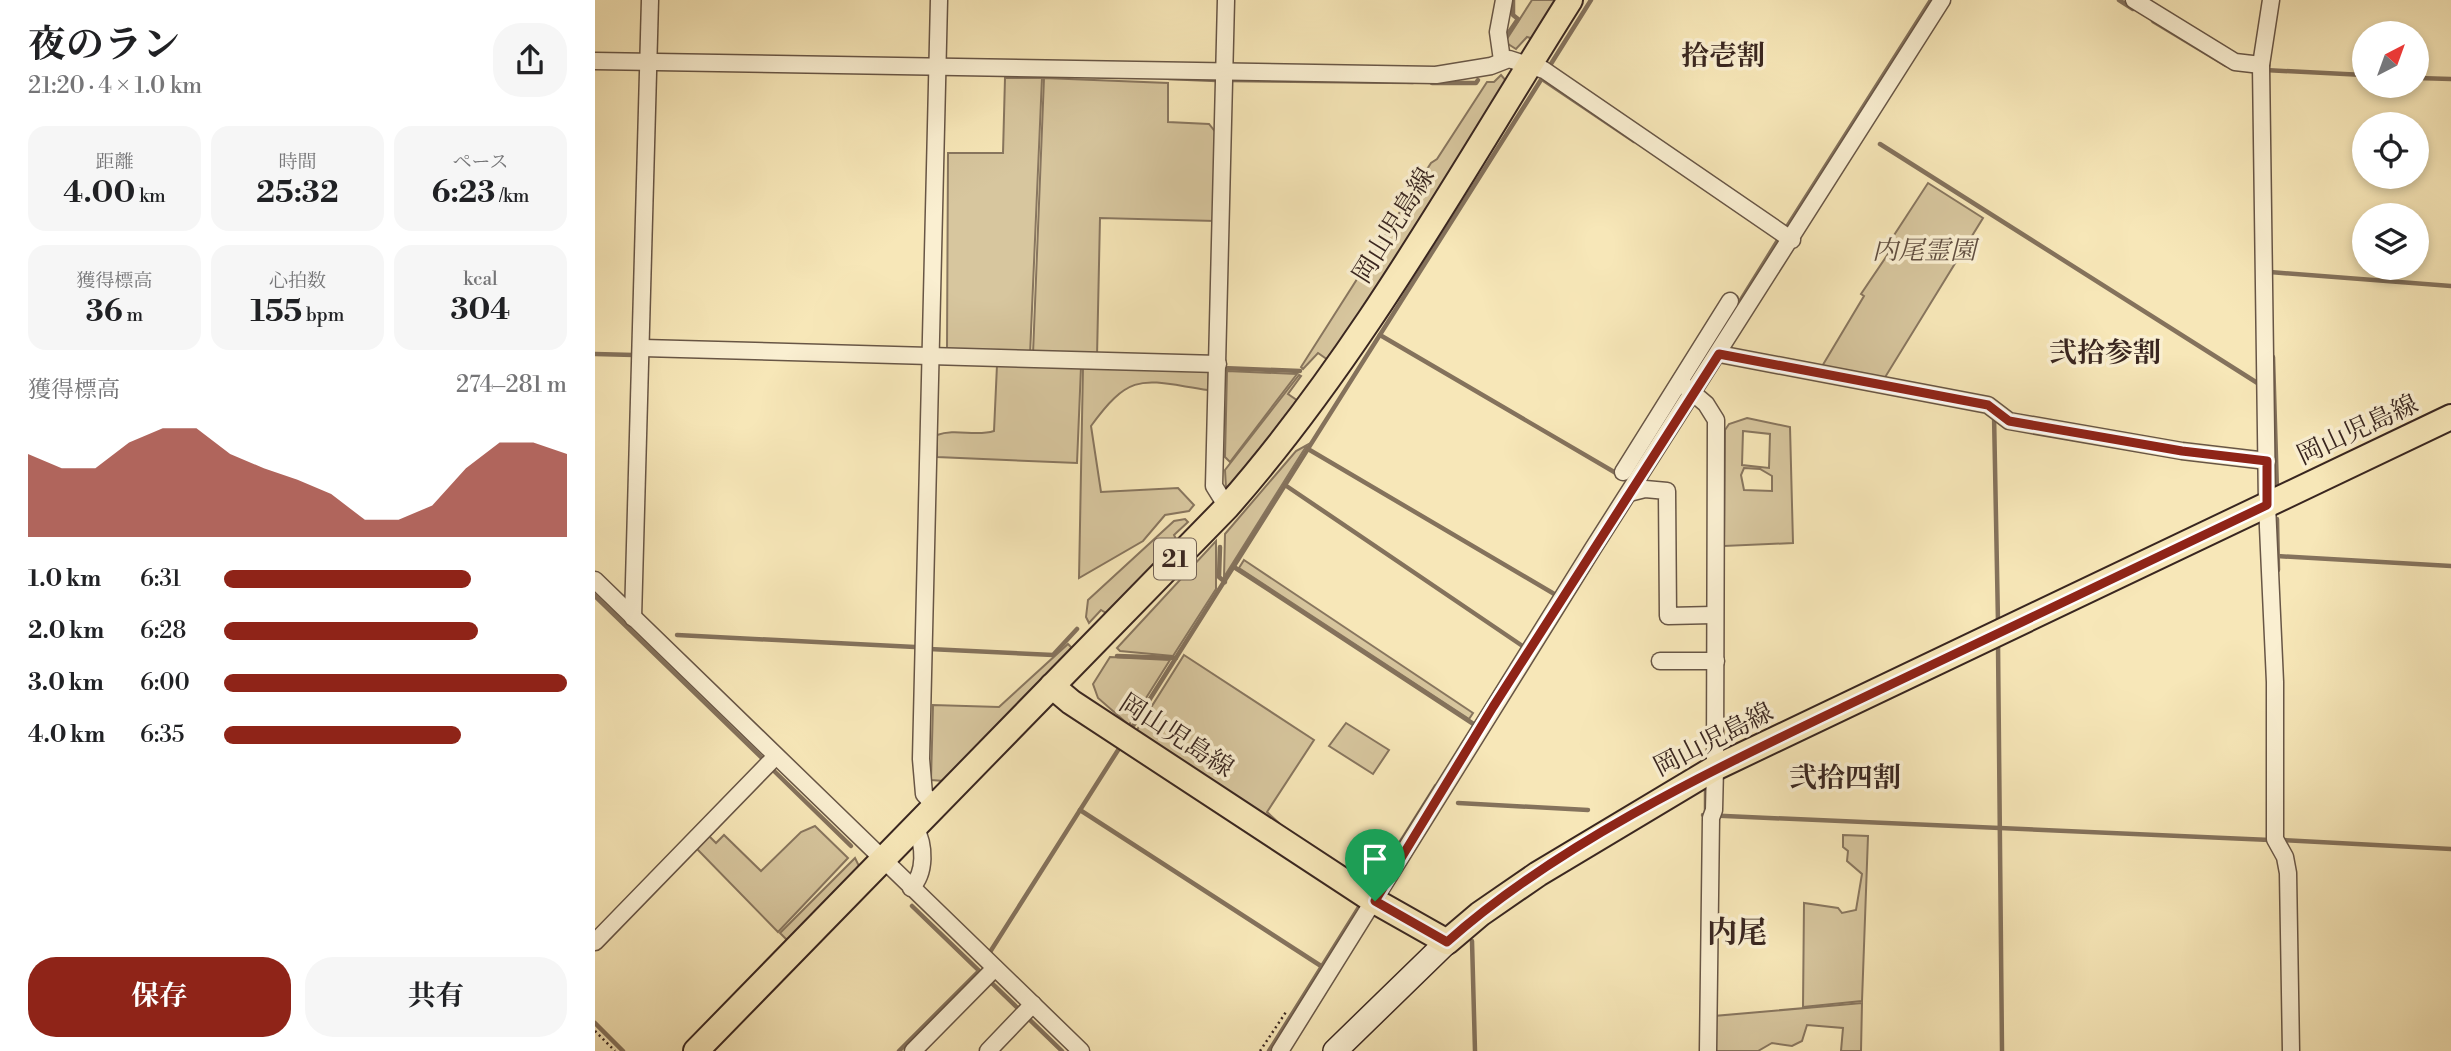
<!DOCTYPE html>
<html lang="ja">
<meta charset="utf-8">
<style>
:root{--surface:#fff;--page:#f6f6f6;--text:#202124;--muted:#757577;--accent:#8f2418}
body{margin:0;font-family:"Libre Bodoni","Noto Serif JP",serif;background:var(--page);color:var(--text);height:100vh;display:flex;flex-direction:column;font-size:26px;white-space:nowrap}
*{box-sizing:border-box;margin:0}
p{font-size:23px;color:var(--muted)}
.icon{flex:none;width:38px;height:38px;fill:none;stroke:currentColor;stroke-width:2;stroke-linecap:round;stroke-linejoin:round}
.map{position:relative;flex:1;overflow:hidden}
.side{display:flex;flex-direction:column;background:var(--surface);width:595px}
.side>*{flex:none}
.needle{width:46px;rotate:41deg}
.buttons{position:absolute;left:1757px;top:21px;display:grid;gap:14px}
.buttons a{display:grid;place-items:center;width:77px;height:77px;border-radius:50%;background:var(--surface);box-shadow:0 4px 10px #0003;font-size:35px}
.pin{position:absolute;display:grid;place-items:center;width:60px;height:60px;color:#fff;margin:-72px -30px;border-radius:50% 50% 50% 0;rotate:-45deg;box-shadow:0 0 7px #0007}
.pin .icon{rotate:45deg}
.round{display:grid;place-items:center;flex:none;width:74px;height:74px;border-radius:28px;background:var(--page)}
.overview{display:flex;align-items:center;justify-content:space-between;height:119px;padding:0 28px}
h1{font-size:38px;font-weight:700;line-height:52px}
.metrics{display:grid;grid-template-columns:repeat(3,1fr);gap:10px;height:119px;padding:7px 28px}
.metrics div{display:grid;align-content:center;border-radius:18px;background:var(--page);text-align:center}
.metrics b{font-size:30px;font-weight:700}
.metrics small{font-size:19px;font-weight:400}
.metrics p{font-size:19px}
.chart{height:196px;padding:14px 28px}
.chart p{display:flex;justify-content:space-between}
.chart svg{width:100%;height:126px;margin-top:7px;fill:var(--accent);opacity:.7}
.cta{display:flex;gap:14px;margin-top:auto;padding:14px 28px}
.cta a{flex:1;height:80px;border-radius:28px;background:var(--accent);color:#fff;font-size:28px;font-weight:700;line-height:80px;text-align:center}
.cta a+a{background:var(--page);color:var(--text)}
ul{padding:0 28px;list-style:none;font-size:23px}
li{display:grid;grid-template-columns:112px 84px 1fr;align-items:center;height:52px}
li i{height:18px;border-radius:9px;background:var(--accent)}
main{display:flex;flex:1;min-height:0}
.map>svg:first-child{display:block}
.green{fill:#d7c69e;stroke:#88765f;stroke-width:2;fill-rule:evenodd}
.lines{fill:none;stroke-linecap:round;stroke-linejoin:round}
.stream{stroke:#84725c;stroke-width:4.5}
.street-casing{stroke:#685646;stroke-width:19}
.secondary-casing{stroke:#392620;stroke-width:26}
.primary-casing{stroke:#392620;stroke-width:28}
.path{stroke:#392620;stroke-width:2.5;stroke-dasharray:2 3.5;stroke-linecap:butt}
.street{stroke:#faefd1;stroke-width:16}
.secondary{stroke:#faefd1;stroke-width:23}
.primary{stroke:#f7e7b8;stroke-width:24}
.route-casing{stroke:#fff;stroke-width:14}
.route{stroke:#8f2418;stroke-width:9}
.labels{text-anchor:middle;stroke-width:7;stroke-linejoin:round;paint-order:stroke}
.shield{fill:#faefd1;stroke:#736255;stroke-width:2}
.shield-label{font-size:24px;font-weight:bold;fill:#392620}
.street-label{font-size:26px;fill:#392620;stroke:#faefd1}
.park-label{font-size:26px;font-style:italic;fill:#604e40;stroke:#faefd1}
.neighbourhood-label{font-size:28px;font-weight:bold;fill:#392620;stroke:#faefd1}
.quarter-label{font-size:30px;font-weight:bold;fill:#392620;stroke:#faefd1}
</style>
<main>
<section class="side">
<div class="overview"><div><h1>夜のラン</h1><p>21:20 · 4 × 1.0 km</p></div><a class="round"><svg class="icon" aria-label="share" viewBox="0 0 24 24"><path d="M12 15V3M7 8l5-5 5 5M5 13v7h14v-7"/></svg></a></div>
<div class="metrics">
<div><p>距離</p><b>4.00<small> km</small></b></div>
<div><p>時間</p><b>25:32</b></div>
<div><p>ペース</p><b>6:23<small> /km</small></b></div>
</div>
<div class="metrics">
<div><p>獲得標高</p><b>36<small> m</small></b></div>
<div><p>心拍数</p><b>155<small> bpm</small></b></div>
<div><p>kcal</p><b>304</b></div>
</div>
<div class="chart"><p><span>獲得標高</span>274–281 m</p>
<svg viewBox="0 0 160 44" preserveAspectRatio="none"><path d="M0 44V15L10 20L20 20L30 11L40 6L50 6L60 15L70 20L80 24L90 29L100 38L110 38L120 33L130 20L140 11L150 11L160 15V44z"/></svg>
</div>
<ul>
<li><b>1.0 km</b>6:31<i style="width:72%"></i></li>
<li><b>2.0 km</b>6:28<i style="width:74%"></i></li>
<li><b>3.0 km</b>6:00<i style="width:100%"></i></li>
<li><b>4.0 km</b>6:35<i style="width:69%"></i></li>
</ul>
<div class="cta"><a>保存</a><a>共有</a></div>
</section>
<div class="map">
<svg width="1856" height="1051" viewBox="0 0 1856 1051">
<rect width="100%" height="100%" fill="#f7e7b8"/>
<filter id="stains"><feTurbulence type="fractalNoise" baseFrequency=".00286" numOctaves="4"/><feColorMatrix values="0 0 0 0 .2 0 0 0 0 .09 0 0 0 0 .02 0 0 0 .5 -.17"/></filter>
<radialGradient id="worn" r=".72"><stop offset=".6" stop-color="#630" stop-opacity="0"/><stop offset="1" stop-color="#630" stop-opacity=".3"/></radialGradient>
<!-- green -->
<g class="green">
<polygon points="937,0 963,0 939,39 932,37 921,49 910,42"/>
<polygon points="906,75 912,82 736,362 723,353 708,369 706,367 836,163 842,159 892,82 899,82"/>
<polygon points="410,78 447,78 435,355 357,352 352,348 353,153 408,153"/>
<polygon points="449,78 573,83 573,122 614,124 622,134 620,221 505,218 502,357 438,354"/>
<polygon points="1333,183 1388,218 1289,379 1226,368 1269,296 1266,294 1293,254 1290,249"/>
<path d="M402,365L486,367L482,463L342,457V435C361,428 380,437 399,431Z"/>
<path d="M488,367L614,370L613,390C550,381 537,369 496,426L506,492L583,488L599,505L594,511L570,515L548,541L484,578Z"/>
<polygon points="632,371 702,374 635,462 630,457"/>
<polygon points="704,375 706,376 693,394 706,403 635,489 631,488 630,470"/>
<path d="M1152,418L1195,427L1198,543L1129,546L1130,430L1134,424ZM1148,431L1175,434L1174,468L1147,465ZM1149,468L1165,469L1177,476V491L1149,490L1146,475Z"/>
<polygon points="712,445 629,577 630,534 701,451"/>
<polygon points="590,519 593,522 579,535 582,541 511,613 506,610 494,623 491,617 493,600 579,521"/>
<polygon points="621,541 621,589 578,656 525,651 522,648"/>
<polygon points="649,560 878,713 874,719 644,568"/>
<polygon points="473,644 478,649 349,781 336,780 338,705 404,707"/>
<polygon points="589,655 719,740 672,812 684,823 682,825 540,733"/>
<polygon points="515,657 575,660 534,725 503,698 498,684"/>
<polygon points="751,723 794,750 778,774 734,746"/>
<polygon points="220,826 253,858 183,932 102,849 114,836 121,843 129,835 166,871 206,832"/>
<polygon points="1248,835 1273,836 1267,1001 1208,1007 1209,903 1243,908 1247,913 1261,910 1267,874 1252,861 1253,851 1248,847"/>
<polygon points="260,858 264,866 193,941 185,933"/>
<polygon points="1267,1003 1266,1051 1246,1051 1248,1028 1212,1025 1207,1041 1197,1046 1177,1043 1163,1051 1118,1051 1119,1016"/>
</g>
<g class="lines">
<!-- stream -->
<g class="stream">
<polyline points="1524,0 1538,9"/>
<polyline points="1558,21 1631,65"/>
<polyline points="910,38 923,19 918,15 918,0"/>
<polyline points="954,67 996,0"/>
<polyline points="1670,70 1769,75"/>
<polyline points="574,78 622,80"/>
<polyline points="1822,78 1856,79"/>
<polyline points="947,79 1039,141"/>
<polyline points="635,80 818,82"/>
<polyline points="837,83 881,83 883,80"/>
<polyline points="1285,144 1664,384"/>
<polyline points="1190,230 1336,0"/>
<polyline points="1675,272 1856,286"/>
<polyline points="785,335 1026,476"/>
<polyline points="0,354 39,355"/>
<polyline points="1678,357 1682,491"/>
<polyline points="1105,366 1185,237"/>
<polyline points="627,368 705,371"/>
<polyline points="1399,414 1403,622"/>
<polyline points="713,449 961,595"/>
<polyline points="690,485 929,647"/>
<polyline points="1682,519 1683,570"/>
<polyline points="625,547 624,577 630,582"/>
<polyline points="1682,556 1856,566"/>
<polyline points="639,567 880,725"/>
<polyline points="0,596 170,761"/>
<polyline points="82,635 320,647"/>
<polyline points="1403,644 1407,1051"/>
<polyline points="334,649 458,655 482,629"/>
<polyline points="522,656 581,658"/>
<polyline points="536,729 949,75"/>
<polyline points="176,768 256,846"/>
<polyline points="863,803 993,810"/>
<polyline points="485,810 726,966"/>
<polyline points="1108,815 1675,840"/>
<polyline points="1111,815 1111,785"/>
<polyline points="1686,840 1856,849"/>
<polyline points="775,891 841,786"/>
<polyline points="317,906 467,1051"/>
<polyline points="877,941 880,1051"/>
<polyline points="395,952 525,747"/>
<polyline points="0,1023 28,1051"/>
<polyline points="304,1051 384,971"/>
<polyline points="674,1051 766,904"/>
</g>
<!-- street casing -->
<g class="street-casing">
<g id="street">
<polyline points="631,0 619,486 632,507"/>
<polyline points="1539,0 1640,62 1666,65"/>
<polyline points="1676,0 1666,65 1672,505 1680,682 1680,839 1690,857 1693,873 1696,1051"/>
<polyline points="907,60 903,32 909,0"/>
<polyline points="0,61 841,75 896,66 914,59 949,70 1197,240"/>
<polyline points="48,348 623,364"/>
<polyline points="1124,354 1393,405 1414,421 1587,451 1672,461"/>
<polyline points="1085,382 1111,404 1121,420 1120,768 1119,810 1116,818 1113,1051"/>
<polyline points="1028,472 1135,301"/>
<polyline points="1034,493 1050,489 1072,491 1073,616 1118,615"/>
<polyline points="0,580 486,1051"/>
<polyline points="38,618 55,0"/>
<polyline points="1065,661 1121,661"/>
<polyline points="340,806 329,794 326,759 344,0"/>
<path d="M316,888C331,873 330,845 320,827"/>
<polyline points="0,942 181,756"/>
<polyline points="318,1051 400,968"/>
<polyline points="393,1051 438,1004"/>
<polyline points="685,1051 997,550 1347,0"/>
</g>
</g>
<!-- secondary casing -->
<g class="secondary-casing">
<polyline id="secondary" points="740,1051 852,942"/>
</g>
<!-- primary casing -->
<g class="primary-casing">
<g id="primary">
<polyline points="457,686 476,702 776,899 852,942 885,914 943,874 1120,768 1856,417"/>
<path d="M101,1051L632,507C766,355 866,172 975,0"/>
</g>
</g>
<!-- path -->
<g class="path">
<polyline points="0,1031 20,1051"/>
<polyline points="665,1051 691,1012"/>
</g>
<!-- street -->
<use href="#street" class="street"/>
<!-- secondary -->
<use href="#secondary" class="secondary"/>
<!-- primary -->
<use href="#primary" class="primary"/>
</g>
<g class="lines">
<!-- route casing -->
<g class="route-casing">
<path id="route" d="M1124,354L1393,405L1414,421L1587,451L1672,461V505C1534,571 1395,637 1257,703C1122,768 964,842 852,942L780,901L898,707Z"/>
</g>
<!-- route -->
<use href="#route" class="route"/>
</g>
<g class="labels">
<!-- shield labels -->
<rect class="shield" x="559" y="538.5" width="42" height="41" rx="5"/>
<g class="shield-label">
<text x="580" y="567">21</text>
</g>
<!-- street labels -->
<g class="street-label">
<text transform="translate(798 225) rotate(-58)" y="9">岡山児島線</text>
<text transform="translate(1762 429) rotate(-25)" y="9">岡山児島線</text>
<text transform="translate(582 735) rotate(33)" y="9">岡山児島線</text>
<text transform="translate(1118 739) rotate(-27)" y="9">岡山児島線</text>
</g>
<!-- park labels -->
<g class="park-label">
<text x="1329" y="259">内尾霊園</text>
</g>
<!-- neighbourhood labels -->
<g class="neighbourhood-label">
<text x="1128" y="65">拾壱割</text>
<text x="1510" y="362">弐拾参割</text>
<text x="1250" y="787">弐拾四割</text>
</g>
<!-- quarter labels -->
<g class="quarter-label">
<text x="1142" y="942">内尾</text>
</g>
</g>
<rect width="100%" height="100%" filter="url(#stains)"/>
<rect width="100%" height="100%" fill="url(#worn)"/>
</svg>
<div class="buttons">
<a><svg class="needle" viewBox="-14 -14 28 28"><path d="M0-13l5 13h-10z" fill="#e53935"/><path d="M0 13l5-13h-10z" fill="#757577"/></svg></a>
<a><svg class="icon" aria-label="locate" viewBox="0 0 24 24"><circle cx="12" cy="12" r="6"/><path d="M12 2v4M12 18v4M2 12h4M18 12h4"/></svg></a>
<a><svg class="icon" aria-label="layers" viewBox="0 0 24 24"><path d="M12 4l9 5-9 5-9-5zM3 14l9 5 9-5"/></svg></a>
</div>
<div class="pin" style="left:780px;top:901px;background:#1e9e55"><svg class="icon" aria-label="arrive" viewBox="0 0 24 24"><path d="M6 21V4h12l-3 4 3 4H6"/></svg></div>
</div>
</main>
